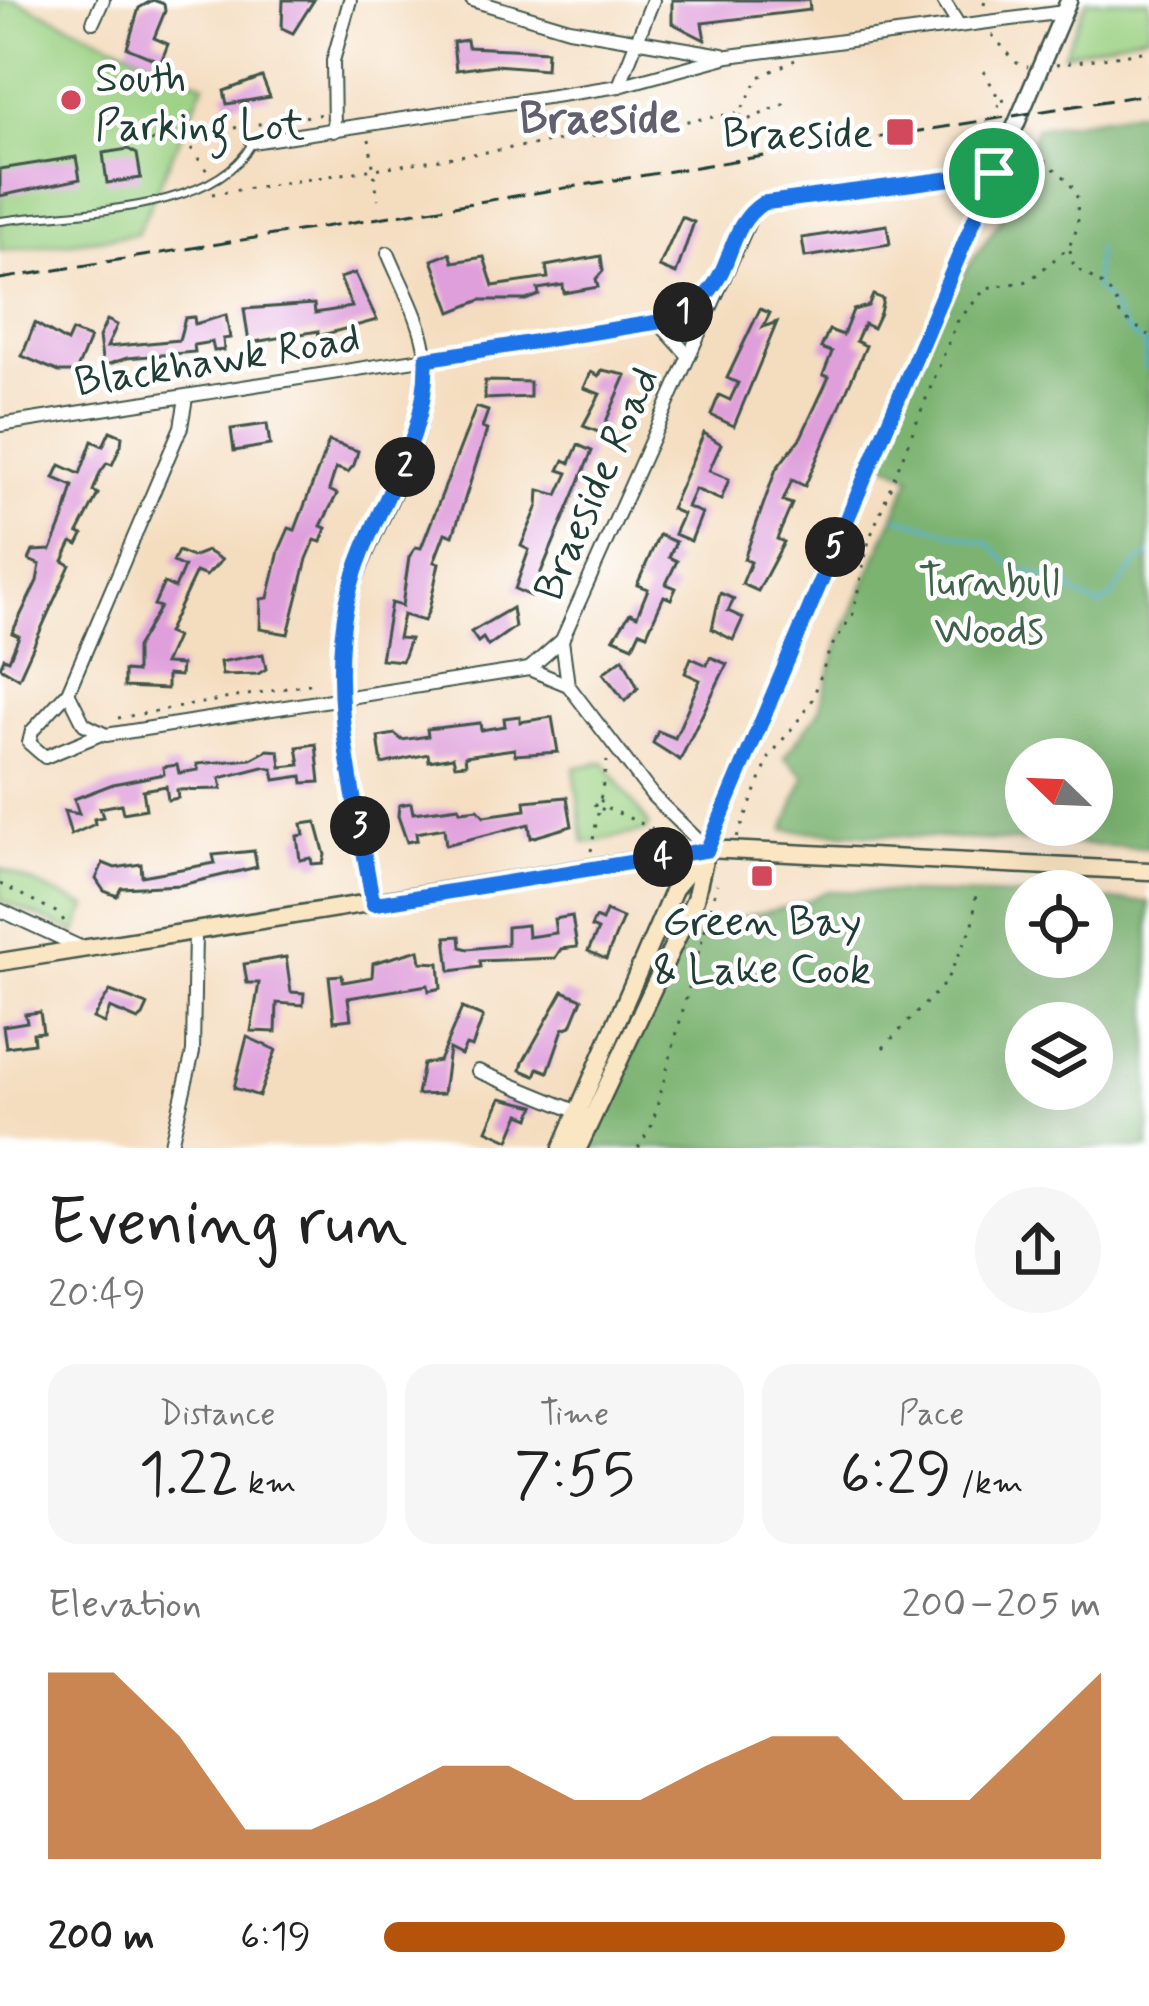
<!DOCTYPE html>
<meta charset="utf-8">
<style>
:root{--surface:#fff;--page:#f6f6f6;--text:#222;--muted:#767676;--accent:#b45309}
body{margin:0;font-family:Mynerve,sans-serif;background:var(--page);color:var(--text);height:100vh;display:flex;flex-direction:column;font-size:45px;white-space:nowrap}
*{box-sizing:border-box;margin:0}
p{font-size:39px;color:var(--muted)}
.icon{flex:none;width:66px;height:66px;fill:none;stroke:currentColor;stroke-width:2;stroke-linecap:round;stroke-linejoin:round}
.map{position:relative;height:1148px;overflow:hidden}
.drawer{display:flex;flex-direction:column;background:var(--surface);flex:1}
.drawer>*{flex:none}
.needle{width:78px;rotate:293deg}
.tools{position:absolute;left:1005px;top:738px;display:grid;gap:24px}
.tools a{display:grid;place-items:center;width:108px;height:108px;border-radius:50%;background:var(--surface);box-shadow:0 12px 48px #0002;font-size:60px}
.pin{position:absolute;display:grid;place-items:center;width:102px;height:102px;color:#fff;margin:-51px;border:6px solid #fff;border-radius:50%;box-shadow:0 3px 12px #0007}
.km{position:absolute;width:60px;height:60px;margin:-30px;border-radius:50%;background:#222;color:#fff;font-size:33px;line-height:60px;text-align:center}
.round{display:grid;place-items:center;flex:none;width:126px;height:126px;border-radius:63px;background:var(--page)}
.headline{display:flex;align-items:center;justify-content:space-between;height:204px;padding:0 48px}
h1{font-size:66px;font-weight:600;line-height:90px}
.stats{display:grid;grid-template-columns:repeat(3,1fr);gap:18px;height:204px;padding:12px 48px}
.stats div{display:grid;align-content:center;border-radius:30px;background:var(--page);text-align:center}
.stats b{font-size:60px;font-weight:600}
.stats small{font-size:33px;font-weight:400}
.stats p{font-size:33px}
.chart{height:336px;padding:24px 48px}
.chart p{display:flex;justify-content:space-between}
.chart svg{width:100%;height:216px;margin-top:12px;fill:var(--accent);opacity:.7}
ul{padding:0 48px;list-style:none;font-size:39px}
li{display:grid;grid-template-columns:192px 144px 1fr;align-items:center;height:90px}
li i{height:30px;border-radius:15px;background:var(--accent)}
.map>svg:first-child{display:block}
.green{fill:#9bd183;stroke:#5d875c;stroke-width:3}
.forest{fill:#7cb371;stroke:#4e7852;stroke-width:3;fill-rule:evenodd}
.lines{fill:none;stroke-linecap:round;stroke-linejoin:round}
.stream{stroke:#55b2d3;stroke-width:3}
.building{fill:#df9fdb}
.service-casing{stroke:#3f5549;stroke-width:10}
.minor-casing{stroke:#3f5549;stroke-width:16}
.tertiary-casing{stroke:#3f5549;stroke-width:20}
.secondary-casing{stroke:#3f5549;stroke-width:21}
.path{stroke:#3f5549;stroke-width:3;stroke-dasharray:3 9;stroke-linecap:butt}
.service{stroke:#fff;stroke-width:6}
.minor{stroke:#fff;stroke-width:12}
.tertiary{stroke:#fff;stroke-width:15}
.secondary{stroke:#fbe6c3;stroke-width:16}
.rail{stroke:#1f3d34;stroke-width:3;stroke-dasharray:18 9;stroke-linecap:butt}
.route-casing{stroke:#fff;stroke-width:24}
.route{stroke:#1a73e8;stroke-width:15}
.poi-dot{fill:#d1495b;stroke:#fff;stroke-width:4.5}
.labels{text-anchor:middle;stroke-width:9;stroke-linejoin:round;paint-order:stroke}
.poi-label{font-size:42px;fill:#1f3d34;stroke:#fff;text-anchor:start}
.street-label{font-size:42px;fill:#1f3d34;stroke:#fff}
.park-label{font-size:42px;fill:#3e6248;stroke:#fff}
.neighbourhood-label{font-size:45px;font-weight:bold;fill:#625f6e;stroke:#fff}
</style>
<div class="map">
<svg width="1149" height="1148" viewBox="0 0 1149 1148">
<rect width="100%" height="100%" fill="#fff"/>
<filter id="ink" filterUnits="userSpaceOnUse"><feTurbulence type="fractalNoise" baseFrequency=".00833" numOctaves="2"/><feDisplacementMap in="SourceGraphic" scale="24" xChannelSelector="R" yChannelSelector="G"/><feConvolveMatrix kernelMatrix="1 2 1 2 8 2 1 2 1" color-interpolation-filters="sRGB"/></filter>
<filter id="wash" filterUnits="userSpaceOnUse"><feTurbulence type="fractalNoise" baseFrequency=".004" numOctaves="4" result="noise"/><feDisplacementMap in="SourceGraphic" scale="48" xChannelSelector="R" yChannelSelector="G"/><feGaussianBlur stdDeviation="2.7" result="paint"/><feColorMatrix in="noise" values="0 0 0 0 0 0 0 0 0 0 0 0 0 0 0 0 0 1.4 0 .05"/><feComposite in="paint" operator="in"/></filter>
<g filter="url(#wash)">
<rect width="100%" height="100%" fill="#f4ddbf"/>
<!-- green -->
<g class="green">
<polygon points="0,0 15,0 204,84 137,234 0,251"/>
<polygon points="1087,0 1149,0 1149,33 1064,54"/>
<polygon points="604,762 649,825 647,831 584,843 574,768"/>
<polygon points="0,868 87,907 76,933 0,900"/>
</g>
<!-- forest -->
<g class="forest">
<path d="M1149,110V848L784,830L805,776L784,757L818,713L839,642L911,477L877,458L941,307L1017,195L1036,128ZM1026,759H1092V825H1026Z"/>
<path d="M828,891L1026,896V957H1092V900L1149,902V1148H586L685,934L705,940L727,936L731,920L800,904ZM1026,1023H1092V1089H1026Z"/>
</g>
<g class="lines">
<!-- stream -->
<g class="stream">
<path d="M1097,248L1094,287C1121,311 1110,321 1145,345V369"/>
<path d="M897,517L989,544L1010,565L1068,585L1076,595L1100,606C1122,594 1126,567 1149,555"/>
</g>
</g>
<g id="blocks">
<!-- building -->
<g class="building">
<polygon points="153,0 164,4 165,11 154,38 168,44 161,62 127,48 139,8"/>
<polygon points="283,0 314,0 293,33 282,28"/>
<polygon points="672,0 809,0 810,10 702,23 705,40 672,23"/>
<polygon points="467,40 468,47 547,51 546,69 495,65 456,70 453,42"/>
<polygon points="262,77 270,97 227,104 224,91"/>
<polygon points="128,149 137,154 141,178 107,183 103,153"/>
<polygon points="76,157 80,179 0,196 0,169"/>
<polygon points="682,217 694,222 676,274 659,267"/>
<polygon points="887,225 890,244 805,257 802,238"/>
<polygon points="450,253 453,262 484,257 493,286 548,278 546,266 601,256 603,271 596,279 598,287 564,293 563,285 538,289 539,295 526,300 481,300 451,312 432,260"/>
<polygon points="355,273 377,320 319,336 318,331 249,343 244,309 314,304 315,313 352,307 340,278"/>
<polygon points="873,295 883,299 880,313 873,328 864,324 856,341 866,346 805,486 792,480 783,501 792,504 777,539 784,542 758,591 742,584 751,562 744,559 776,469 801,437 829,377 823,375 832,352 821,348 829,330 843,335 853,310 868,306"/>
<polygon points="760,309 770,313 763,327 777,322 734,426 711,415 719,395 730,400 738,383 727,378"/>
<polygon points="226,315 230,338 223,339 224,350 214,351 212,342 194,345 195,352 127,358 103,366 99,337 107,320 117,325 107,347 179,340 185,318 194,317 195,324"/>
<polygon points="35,323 67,342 72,331 90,338 76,372 59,372 22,356"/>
<polygon points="602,370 626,375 601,433 583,426 600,394 584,388 591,372 599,376"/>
<polygon points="485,381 530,382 530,397 485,399"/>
<polygon points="476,407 488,411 482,428 487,430 453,536 445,533 434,562 439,563 429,610 424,621 403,615 398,638 410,639 402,661 381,659 391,603 402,606 409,557 416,547 421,548"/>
<polygon points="267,424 270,445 234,451 231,429"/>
<polygon points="110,431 122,436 121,445 112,465 107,463 100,473 93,491 98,494 78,533 83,535 78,545 72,542 63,561 70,565 19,678 0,667 4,658 9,660 19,636 12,633 37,581 40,565 29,560 33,551 51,550 64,518 73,486 54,478 60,465 80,474 92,441 103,446"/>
<polygon points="704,433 721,444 709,471 729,479 721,500 695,489 687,507 702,513 691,541 674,534 683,514 671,509"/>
<polygon points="329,441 358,451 354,465 348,472 336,468 329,490 337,494 321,526 326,528 321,542 315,540 307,559 288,634 260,629 261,599 268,598 279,551 289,528 295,530"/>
<polygon points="578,445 592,451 531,596 515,589 529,550 521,546 538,506 539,490 558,495 568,473 559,470 564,460 570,463"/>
<polygon points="659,535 676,542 669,557 677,561 666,584 676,588 671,599 664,596 647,634 640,631 633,646 614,638 630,613 637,616 648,589 637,585"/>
<polygon points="178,551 192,557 207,551 222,560 206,576 196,572 167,633 176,637 164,664 181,665 180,676 167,675 167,689 124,687 124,671 136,672 136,648 160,607 154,605 164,583 175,588 184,567 173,562"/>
<polygon points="720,593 734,599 728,611 743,618 733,640 712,629"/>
<polygon points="512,608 515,627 488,646 483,638 478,642 471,632"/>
<polygon points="263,654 266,669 258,674 222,675 220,662"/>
<polygon points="710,657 727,664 680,760 653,743 658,731 675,738 690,703 700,680 685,673 691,658 707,665"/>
<polygon points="623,658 638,688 625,701 603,673"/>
<polygon points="520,716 520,722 552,717 558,752 515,755 514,749 465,756 466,764 455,765 453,757 429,761 428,754 382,764 378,737 395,734 402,740 428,736 427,729 480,723 481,730 505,726 504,718"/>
<polygon points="316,744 320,782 303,783 302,776 275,780 273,769 263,767 220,778 222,789 177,790 178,798 168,800 166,786 143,790 146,809 123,813 121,804 100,808 103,817 94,819 95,824 71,835 64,811 79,814 74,799 113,784 164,774 163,767 177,765 179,773 198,770 197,764 251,759 268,750 279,751 281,767 300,765 297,747"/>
<polygon points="567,797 572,826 531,838 529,824 446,845 444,828 416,833 417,840 407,842 398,816 399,805 411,803 413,813 459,807 460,811 478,809 484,816 526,810 525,801"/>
<polygon points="316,822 325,855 323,863 312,864 311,858 300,860 297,836 304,835 302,824"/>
<polygon points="254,851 257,867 181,885 121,888 117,896 104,891 96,879 103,863 115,868 141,864 142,876 215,863 213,855"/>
<polygon points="606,911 623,918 606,959 588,951 598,930 591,927 595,918 602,921"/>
<polygon points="572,916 577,947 561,949 555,958 480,961 481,967 450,971 446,937 460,936 461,947 468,949 507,945 507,927 527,925 528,937 556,933 554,919"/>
<polygon points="419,950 421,962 439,963 441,988 429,991 428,985 348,998 351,1019 334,1021 329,976 342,975 343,982 372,977 373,963"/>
<polygon points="286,957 291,992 304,993 303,1005 277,1003 276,1032 251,1031 259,983 247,983 244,964"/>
<polygon points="110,991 148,1005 143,1016 138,1020 110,1008 104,1023 93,1018"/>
<polygon points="563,991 582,999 571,1026 563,1029 548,1072 538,1068 535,1076 521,1070 523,1062"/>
<polygon points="462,1008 483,1017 472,1047 466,1045 461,1055 449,1049 443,1094 417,1095 423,1064 439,1061"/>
<polygon points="40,1012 43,1032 33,1033 34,1043 6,1047 3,1026 27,1022 25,1014"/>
<polygon points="247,1037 276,1050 259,1096 234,1088"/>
<polygon points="501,1098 535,1106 530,1118 520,1114 509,1140 487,1130"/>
</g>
</g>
</g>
<g filter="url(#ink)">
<use href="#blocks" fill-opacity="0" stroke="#3f5549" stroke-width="3"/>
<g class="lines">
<!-- service casing -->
<g class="service-casing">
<path id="service" d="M0,221C73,210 211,215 251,145"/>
</g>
<!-- minor casing -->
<g class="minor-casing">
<g id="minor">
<polyline points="472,0 569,29 722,55"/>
<polyline points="943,0 958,24"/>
<polyline points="93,22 103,0"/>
<polyline points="619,86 653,0"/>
<polyline points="334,131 333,61 350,0"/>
<polyline points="252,142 619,86 729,56 1064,12"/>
<polyline points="658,322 713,292"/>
<polyline points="0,425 658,322 687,354"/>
<polyline points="562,640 568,685"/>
<polyline points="529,669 562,640 756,206 994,173"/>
<polyline points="68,692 84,724 106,735 529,669 568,685 653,796 707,849"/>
<polyline points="101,734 45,757 29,743 32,731 68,692 181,427 186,398"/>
<path d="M373,904C359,821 332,726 341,641C352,541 437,457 426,356C422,320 401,285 388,253"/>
<polyline points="0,910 78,946"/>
<polyline points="478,1071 585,1115"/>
<polyline points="170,1148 193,1052 195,932"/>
</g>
</g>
<!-- tertiary casing -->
<g class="tertiary-casing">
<polyline id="tertiary" points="707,849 1069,0"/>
</g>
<!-- secondary casing -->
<g class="secondary-casing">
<g id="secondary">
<polyline points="0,962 707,849 1149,871"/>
<polyline points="562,1148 674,889 707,849"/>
<polyline points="578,1148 695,899 705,856"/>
</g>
</g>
<!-- path -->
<g class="path">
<polyline points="984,5 985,0"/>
<polyline points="992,35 1017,63 1028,67"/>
<polyline points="1056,65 1149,51"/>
<polyline points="984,71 1000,101 1005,100"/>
<polyline points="997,106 1003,104"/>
<polyline points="562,109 568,140"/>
<polyline points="740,115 745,121 787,103"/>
<polyline points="992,126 994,126"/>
<polyline points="369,139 378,199"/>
<polyline points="1026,139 1033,157"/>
<polyline points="151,141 323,114"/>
<polyline points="191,148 207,171"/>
<polyline points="212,194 740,113 759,77 795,60"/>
<path d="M1070,250L1074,267C1095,280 1117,289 1120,316L1149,335"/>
<polyline points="118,718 315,683"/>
<polyline points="600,800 606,804 600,812 594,804 600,800 607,761"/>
<polyline points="607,808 653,829"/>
<polyline points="737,837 770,756 811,704 830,649 853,614 869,540 957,322 986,288 1029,281 1069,247 1078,226 1077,197 1069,181 1046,162 1017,156"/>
<polyline points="643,843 652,822"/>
<polyline points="591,851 598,813"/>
<polyline points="0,884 60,914 67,927"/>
<polyline points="883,1048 945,983 973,926 976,892"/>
<polyline points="638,1148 652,1125 717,884"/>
</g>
<!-- service -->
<use href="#service" class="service"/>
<!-- minor -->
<use href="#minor" class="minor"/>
<!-- tertiary -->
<use href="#tertiary" class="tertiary"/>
<!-- secondary -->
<use href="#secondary" class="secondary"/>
<!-- rail -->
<polyline class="rail" points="0,279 1149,94"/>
</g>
</g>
<g class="lines" filter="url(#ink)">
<!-- route casing -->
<g class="route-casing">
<path id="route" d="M994,173L707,850L373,904C357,806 327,700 347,602C365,515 428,452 426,359L658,322C744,297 715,234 763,203Z"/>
</g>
<!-- route -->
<use href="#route" class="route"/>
</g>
<!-- markers -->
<g class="poi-dot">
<circle cx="71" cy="100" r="12"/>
<rect x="885" y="117" width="30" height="30" rx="6"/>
<rect x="750" y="864" width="24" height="24" rx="6"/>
</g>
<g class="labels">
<!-- poi labels -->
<g class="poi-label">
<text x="95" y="91">South<tspan x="95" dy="48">Parking Lot</tspan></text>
<text x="873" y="147" text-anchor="end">Braeside</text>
<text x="762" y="935" text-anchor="middle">Green Bay<tspan x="762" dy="48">&amp; Lake Cook</tspan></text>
</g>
<!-- street labels -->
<g class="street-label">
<text transform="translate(217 358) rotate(-9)" y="15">Blackhawk Road</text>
<text transform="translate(595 483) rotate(-66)" y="15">Braeside Road</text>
</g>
<!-- park labels -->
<g class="park-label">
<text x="989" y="595">Turnbull<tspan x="989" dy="48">Woods</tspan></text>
</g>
<!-- neighbourhood labels -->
<g class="neighbourhood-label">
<text x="600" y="132">Braeside</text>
</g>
</g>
</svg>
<div class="tools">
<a><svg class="needle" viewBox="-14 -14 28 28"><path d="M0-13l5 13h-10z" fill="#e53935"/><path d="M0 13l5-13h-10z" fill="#767676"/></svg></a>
<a><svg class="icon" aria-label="locate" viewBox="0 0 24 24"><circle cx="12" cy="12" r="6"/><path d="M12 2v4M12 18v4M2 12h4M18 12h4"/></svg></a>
<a><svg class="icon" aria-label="layers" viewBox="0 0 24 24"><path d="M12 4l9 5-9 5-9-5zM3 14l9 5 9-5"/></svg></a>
</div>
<div class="pin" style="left:994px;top:173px;background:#1e9e55"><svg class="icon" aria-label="arrive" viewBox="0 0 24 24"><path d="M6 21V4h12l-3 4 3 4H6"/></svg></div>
<b class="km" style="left:683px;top:312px">1</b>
<b class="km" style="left:405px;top:467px">2</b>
<b class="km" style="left:360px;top:826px">3</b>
<b class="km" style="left:663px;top:857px">4</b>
<b class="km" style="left:835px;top:547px">5</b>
</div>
<section class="drawer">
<div class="headline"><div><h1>Evening run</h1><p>20:49</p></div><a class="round"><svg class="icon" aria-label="share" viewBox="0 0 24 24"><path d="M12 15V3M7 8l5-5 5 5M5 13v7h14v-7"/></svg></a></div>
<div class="stats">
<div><p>Distance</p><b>1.22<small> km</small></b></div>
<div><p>Time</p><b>7:55</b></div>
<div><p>Pace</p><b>6:29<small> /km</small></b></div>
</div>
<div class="chart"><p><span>Elevation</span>200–205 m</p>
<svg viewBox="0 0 160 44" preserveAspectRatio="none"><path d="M0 44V6L10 6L20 19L30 38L40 38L50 32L60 25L70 25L80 32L90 32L100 25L110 19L120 19L130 32L140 32L150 19L160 6V44z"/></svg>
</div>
<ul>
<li><b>200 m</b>6:19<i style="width:95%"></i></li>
</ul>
</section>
